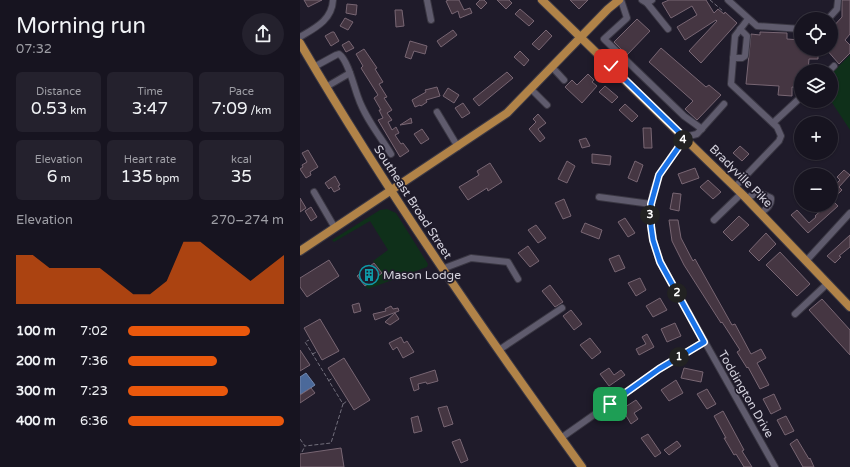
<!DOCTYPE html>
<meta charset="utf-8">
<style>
:root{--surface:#171420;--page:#24212d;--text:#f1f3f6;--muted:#9e9ea5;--line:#36333e;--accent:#ea580c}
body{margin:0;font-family:"Varela Round",sans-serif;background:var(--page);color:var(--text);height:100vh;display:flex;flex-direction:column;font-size:15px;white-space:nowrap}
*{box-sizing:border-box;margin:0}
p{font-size:13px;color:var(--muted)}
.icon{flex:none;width:22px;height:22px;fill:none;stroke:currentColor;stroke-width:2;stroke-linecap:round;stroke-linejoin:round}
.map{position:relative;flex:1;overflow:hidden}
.side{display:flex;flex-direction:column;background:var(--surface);width:300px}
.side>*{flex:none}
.tools{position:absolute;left:494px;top:12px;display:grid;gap:8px}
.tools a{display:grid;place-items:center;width:44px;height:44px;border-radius:50%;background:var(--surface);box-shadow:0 1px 3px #0004,0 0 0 1px var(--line);font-size:20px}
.pin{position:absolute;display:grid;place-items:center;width:34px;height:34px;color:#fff;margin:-17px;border-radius:8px;box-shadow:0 2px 6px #0006}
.km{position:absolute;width:20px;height:20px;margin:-10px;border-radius:50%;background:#222;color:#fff;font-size:11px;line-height:20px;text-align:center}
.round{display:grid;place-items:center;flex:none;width:42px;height:42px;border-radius:21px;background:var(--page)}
.summary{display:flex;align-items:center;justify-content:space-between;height:68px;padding:0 16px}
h1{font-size:22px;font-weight:600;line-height:30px}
.metrics{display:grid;grid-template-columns:repeat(3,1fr);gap:6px;height:68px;padding:4px 16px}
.metrics div{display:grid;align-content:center;border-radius:6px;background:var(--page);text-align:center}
.metrics b{font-size:17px;font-weight:600}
.metrics small{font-size:11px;font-weight:400}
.metrics p{font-size:11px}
.chart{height:112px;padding:8px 16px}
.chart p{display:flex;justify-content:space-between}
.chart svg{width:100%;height:72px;margin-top:4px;fill:var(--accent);opacity:.7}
ul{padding:0 16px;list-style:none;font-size:13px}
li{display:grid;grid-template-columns:64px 48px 1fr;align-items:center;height:30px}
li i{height:10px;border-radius:5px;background:var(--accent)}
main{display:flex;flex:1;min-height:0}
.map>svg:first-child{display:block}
.green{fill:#0f301a}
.water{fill:#4b699a;stroke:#7488ae}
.building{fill:#453642;stroke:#786673}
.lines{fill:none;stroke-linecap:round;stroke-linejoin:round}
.minor-casing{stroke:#3a3743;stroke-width:8}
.major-casing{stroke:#3a3743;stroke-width:10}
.path{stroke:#726f7c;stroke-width:1;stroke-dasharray:4 2;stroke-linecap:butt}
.minor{stroke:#5f5b6d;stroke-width:6}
.major{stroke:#b18348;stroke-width:8}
.route-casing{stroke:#fff;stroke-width:8}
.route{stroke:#1a73e8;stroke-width:5}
.labels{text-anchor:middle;stroke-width:3.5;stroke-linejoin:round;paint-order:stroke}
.street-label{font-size:12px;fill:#d4d2dd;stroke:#1f1b2a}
.poi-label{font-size:12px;fill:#d4d2dd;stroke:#1f1b2a;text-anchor:start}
</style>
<main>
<section class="side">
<div class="summary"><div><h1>Morning run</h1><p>07:32</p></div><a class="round"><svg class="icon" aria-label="share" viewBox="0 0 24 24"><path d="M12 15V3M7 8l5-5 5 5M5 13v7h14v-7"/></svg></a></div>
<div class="metrics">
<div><p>Distance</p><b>0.53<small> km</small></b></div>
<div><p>Time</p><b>3:47</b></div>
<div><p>Pace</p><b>7:09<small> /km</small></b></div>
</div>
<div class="metrics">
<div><p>Elevation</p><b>6<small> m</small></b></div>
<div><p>Heart rate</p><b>135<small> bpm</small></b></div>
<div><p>kcal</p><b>35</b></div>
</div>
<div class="chart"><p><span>Elevation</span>270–274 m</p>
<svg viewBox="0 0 160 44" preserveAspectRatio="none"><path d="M0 44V14L10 14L20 22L30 22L40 22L50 22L60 30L70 38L80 38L90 30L100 6L110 6L120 14L130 22L140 30L150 22L160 14V44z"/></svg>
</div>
<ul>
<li><b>100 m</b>7:02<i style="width:78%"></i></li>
<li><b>200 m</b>7:36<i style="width:57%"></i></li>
<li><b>300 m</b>7:23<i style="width:64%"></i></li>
<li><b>400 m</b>6:36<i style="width:100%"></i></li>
</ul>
</section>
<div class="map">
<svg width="550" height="467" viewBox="0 0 550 467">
<rect width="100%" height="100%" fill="#1f1b2a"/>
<!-- green -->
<g class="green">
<polygon points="550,55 550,130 531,101 531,74"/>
<polygon points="87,209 96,213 128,264 127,267 68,289 65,286 82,273 73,261 88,250 70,221 34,242 32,240 80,210"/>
</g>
<!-- water -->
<polygon class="water" points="6,373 15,385 0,395 0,377"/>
<!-- building -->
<g class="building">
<polygon points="4,0 22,0 8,7"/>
<polygon points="149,0 159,0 164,10 170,8 172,13 160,18 158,11 152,14 146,1"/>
<polygon points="180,0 184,0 187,3 181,9 176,4"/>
<polygon points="197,0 209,0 212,3 206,9"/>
<polygon points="270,0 288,0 279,9"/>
<polygon points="369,0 406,0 414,13 418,9 424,14 425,12 437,23 401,63 389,51 417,21 416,20 385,40 377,27 397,15 392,6 371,18 362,3"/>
<polygon points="542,0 550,0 550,34 545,40 550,45 550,53 539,64 526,49 531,49 531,29 542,17"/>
<polygon points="47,4 57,5 56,15 46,13"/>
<polygon points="220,9 234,21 229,26 215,14"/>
<polygon points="95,10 102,10 104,26 96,27"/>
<polygon points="45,18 53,22 48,30 40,26"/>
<polygon points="337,19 350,31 327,55 314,42"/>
<polygon points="153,30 157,35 141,47 137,41"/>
<polygon points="246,30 252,36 239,50 232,44"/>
<polygon points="32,32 34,32 39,41 31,46 25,36"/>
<polygon points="460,32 487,33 487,39 501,40 501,49 518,49 518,59 509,59 508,71 501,71 501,88 492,87 492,96 478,95 479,86 446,84 451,34 460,35"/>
<polygon points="49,41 54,48 46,52 42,45"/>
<polygon points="110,41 127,46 125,54 114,51 111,59 105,57"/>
<polygon points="361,48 406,87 409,85 421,95 397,120 385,109 393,101 349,62"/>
<polygon points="64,49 77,68 75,69 83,82 79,84 87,97 84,98 92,110 87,113 92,120 88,122 92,130 96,127 99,133 95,135 101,144 103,143 109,151 100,157 78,120 83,118 79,110 81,110 74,98 78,95 61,68 63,66 56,54"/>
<polygon points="220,51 229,60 224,66 214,57"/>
<polygon points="207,72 213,78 179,106 173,99"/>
<polygon points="288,74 294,80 292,82 297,86 282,103 265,87 272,80 277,85"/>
<polygon points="305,86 318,97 312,103 299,92"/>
<polygon points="137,87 140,96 126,100 127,102 121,106 120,105 115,107 112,100 126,92 125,90"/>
<polygon points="148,88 159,95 154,103 143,96"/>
<polygon points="163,103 170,113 162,118 155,108"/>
<polygon points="325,104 338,116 332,122 319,110"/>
<polygon points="238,114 246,123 238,129 245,138 240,142 229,129 236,122 233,119"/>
<polygon points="111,118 112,123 100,125"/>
<polygon points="343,128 351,128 352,148 344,148"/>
<polygon points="122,129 129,139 121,144 114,134"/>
<polygon points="286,138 290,146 282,148 279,140"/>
<polygon points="440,146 449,154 442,161 433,153"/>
<polygon points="8,150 18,167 10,172 11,175 6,178 0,169 3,167 2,165 7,162 2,153"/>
<polygon points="292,154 311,156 310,165 292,163"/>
<polygon points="267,161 275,166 267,183 258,179"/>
<polygon points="335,161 343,165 337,182 328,178"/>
<polygon points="190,163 202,182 188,191 187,188 168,200 159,187 179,175 177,171"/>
<polygon points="395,168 399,178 382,184 378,174"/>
<polygon points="544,170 550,175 539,187 542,190 535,197 531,193 531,189 540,180 537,177"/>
<polygon points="35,176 40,185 38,186 40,189 34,192 31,187 29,189 25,183"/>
<polygon points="408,180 421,192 413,199 400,187"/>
<polygon points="373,193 381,194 379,211 370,209"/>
<polygon points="0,198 6,208 0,212"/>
<polygon points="264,199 271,216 263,219 255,203"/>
<polygon points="531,199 538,206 508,233 491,215 497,210 509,223 516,217 515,216 527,205 531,205"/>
<polygon points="11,207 17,217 11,221 5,211"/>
<polygon points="439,216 449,225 432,241 423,232"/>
<polygon points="325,218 335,233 328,237 318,222"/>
<polygon points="369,220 378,220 381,238 393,261 395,259 432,325 435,324 451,354 461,349 466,358 457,363 469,385 460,389 448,367 447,368 437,352 440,350 422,322 421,323 384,265 372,241"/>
<polygon points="285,223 302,230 299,239 281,232"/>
<polygon points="236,225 246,238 238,243 228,230"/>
<polygon points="466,233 476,244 459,261 449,251"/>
<polygon points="550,235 550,247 539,256 541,257 535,263 527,256"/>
<polygon points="228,246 239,261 230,267 218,253"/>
<polygon points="480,252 510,284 497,296 466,265"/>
<polygon points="319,255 325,268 315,272 309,259"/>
<polygon points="29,260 39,276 7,297 0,287 0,278"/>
<polygon points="74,263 82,273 65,286 57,276"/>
<polygon points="340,278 346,290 336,296 328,283"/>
<polygon points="250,285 263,302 255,307 242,291"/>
<polygon points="360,298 367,310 353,317 346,306"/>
<polygon points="522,299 550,330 550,355 509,310"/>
<polygon points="59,303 61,311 54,313 52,305"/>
<polygon points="91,306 93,309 98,308 99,311 75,320 73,314 86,311 85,309"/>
<polygon points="271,310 282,324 274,330 263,316"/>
<polygon points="95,313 99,319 90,325 85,322"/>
<polygon points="20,319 39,351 22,360 4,328"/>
<polygon points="375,323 381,336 367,342 361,329"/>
<polygon points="347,334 354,347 339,355 336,349 346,344 342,337"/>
<polygon points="101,337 104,343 107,341 114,352 103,358 97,347 93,350 89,343"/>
<polygon points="290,338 301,352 292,359 280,345"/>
<polygon points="0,350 10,365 0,371"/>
<polygon points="44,358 70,400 54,410 28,368"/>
<polygon points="309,368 314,375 321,370 325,375 309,386 300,374"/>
<polygon points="384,368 403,372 401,382 381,378"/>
<polygon points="135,370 138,381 127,384 126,382 118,384 119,389 114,391 110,378"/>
<polygon points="376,380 383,393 369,401 361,390"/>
<polygon points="11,388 15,393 0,403 0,395"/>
<polygon points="407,389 416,404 407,409 397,394"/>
<polygon points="474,394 481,409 471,414 463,399"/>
<polygon points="336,400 342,408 334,413 338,419 331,424 322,409"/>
<polygon points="147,406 153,424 144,427 138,408"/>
<polygon points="423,411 444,450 442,451 452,467 444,467 436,454 434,455 424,438 426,438 414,416"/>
<polygon points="118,416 122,431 114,433 111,418"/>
<polygon points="486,416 494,431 485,435 477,420"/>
<polygon points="348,434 361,453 355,457 341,438"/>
<polygon points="160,439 168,460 161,463 152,442"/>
<polygon points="497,439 509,459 510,458 514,467 503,467 490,444"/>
<polygon points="377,441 381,446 369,455 364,450"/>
<polygon points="41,448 44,467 0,467 0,454"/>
</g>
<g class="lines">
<!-- minor casing -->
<g class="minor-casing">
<g id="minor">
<polyline points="127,0 131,20"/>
<polyline points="321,0 327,18 304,39 384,116 402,129"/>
<polyline points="342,0 347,3 352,0"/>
<polyline points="428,0 457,26 501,29"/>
<polyline points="347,3 368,29"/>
<polyline points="528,19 537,9 538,0"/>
<path d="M0,37C15,28 32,20 33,0"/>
<polyline points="433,58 442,58 445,56 447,36 440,29"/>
<path d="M14,67L36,55L39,54C48,60 54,87 58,97C65,118 80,136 91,154"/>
<polyline points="252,67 264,80"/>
<polyline points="529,71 534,66"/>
<polyline points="301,77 311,66"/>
<polyline points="26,87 50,73"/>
<polyline points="231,89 247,105"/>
<polyline points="424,104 397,134 385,137 359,175 353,193 350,215 353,240 360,262 475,467"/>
<polyline points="137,112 158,147"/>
<polyline points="473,123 501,97"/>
<polyline points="435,187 479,141 481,136 477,127 431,84 435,36 448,19"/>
<polyline points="14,192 35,228"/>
<polyline points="299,197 351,204"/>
<path d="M447,198L458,192L471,198C472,205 466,209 461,213"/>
<polyline points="414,220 442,193"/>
<polyline points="507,260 550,213"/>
<polyline points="142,269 171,258 208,262 218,279"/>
<polyline points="495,314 528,283"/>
<polyline points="199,350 262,308"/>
<polyline points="261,438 359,369 404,342"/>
</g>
</g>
<!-- major casing -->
<g class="major-casing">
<g id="major">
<polyline points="242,0 443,195 550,307"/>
<path d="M0,43C86,190 182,329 282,467"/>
<polyline points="0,251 207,113 308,9 319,0"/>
</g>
</g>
<!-- path -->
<g class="path">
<polyline points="410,0 423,11"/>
<polyline points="12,354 17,352"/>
<polyline points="28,381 33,378"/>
<polyline points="43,404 47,401"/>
<polyline points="0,439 5,446 31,443 43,404 7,345 5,342 9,340"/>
<polyline points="2,452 5,446"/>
</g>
<!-- minor -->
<use href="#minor" class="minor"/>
<!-- major -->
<use href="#major" class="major"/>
</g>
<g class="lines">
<!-- route casing -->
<g class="route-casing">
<polyline id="route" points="310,404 359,369 404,342 360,262 353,240 351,226 351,204 359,175 385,138 311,66"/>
</g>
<!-- route -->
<use href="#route" class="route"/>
</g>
<!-- icons -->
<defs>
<g id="building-ring" transform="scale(1)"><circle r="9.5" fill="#1f1b2a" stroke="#0f9aa8" stroke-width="1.5"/><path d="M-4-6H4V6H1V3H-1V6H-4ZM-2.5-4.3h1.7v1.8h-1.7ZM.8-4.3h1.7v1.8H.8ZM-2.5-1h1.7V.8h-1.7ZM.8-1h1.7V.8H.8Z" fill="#0f9aa8"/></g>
</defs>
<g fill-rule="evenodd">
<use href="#building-ring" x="69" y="275"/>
</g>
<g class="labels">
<!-- street labels -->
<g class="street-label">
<text transform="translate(441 176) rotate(45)" y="4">Bradyville Pike</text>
<text transform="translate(113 202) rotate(57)" y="4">Southeast Broad Street</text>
<text transform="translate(446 394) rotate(60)" y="4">Toddington Drive</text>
</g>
<!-- poi labels -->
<g class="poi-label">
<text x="83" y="279">Mason Lodge</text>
</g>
</g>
</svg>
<div class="tools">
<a><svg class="icon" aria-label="locate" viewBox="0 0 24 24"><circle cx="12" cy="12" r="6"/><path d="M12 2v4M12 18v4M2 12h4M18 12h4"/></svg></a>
<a><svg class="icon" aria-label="layers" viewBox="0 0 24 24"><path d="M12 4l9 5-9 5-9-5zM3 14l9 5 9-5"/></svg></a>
<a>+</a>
<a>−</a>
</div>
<div class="pin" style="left:310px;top:404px;background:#1e9e55"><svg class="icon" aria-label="arrive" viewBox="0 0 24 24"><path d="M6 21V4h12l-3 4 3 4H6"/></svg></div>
<div class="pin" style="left:311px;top:66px;background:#d93025"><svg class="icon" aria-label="check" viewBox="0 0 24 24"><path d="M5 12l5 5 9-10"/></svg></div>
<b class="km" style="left:379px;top:357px">1</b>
<b class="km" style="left:377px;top:293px">2</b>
<b class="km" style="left:350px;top:215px">3</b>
<b class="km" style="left:383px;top:140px">4</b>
</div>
</main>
